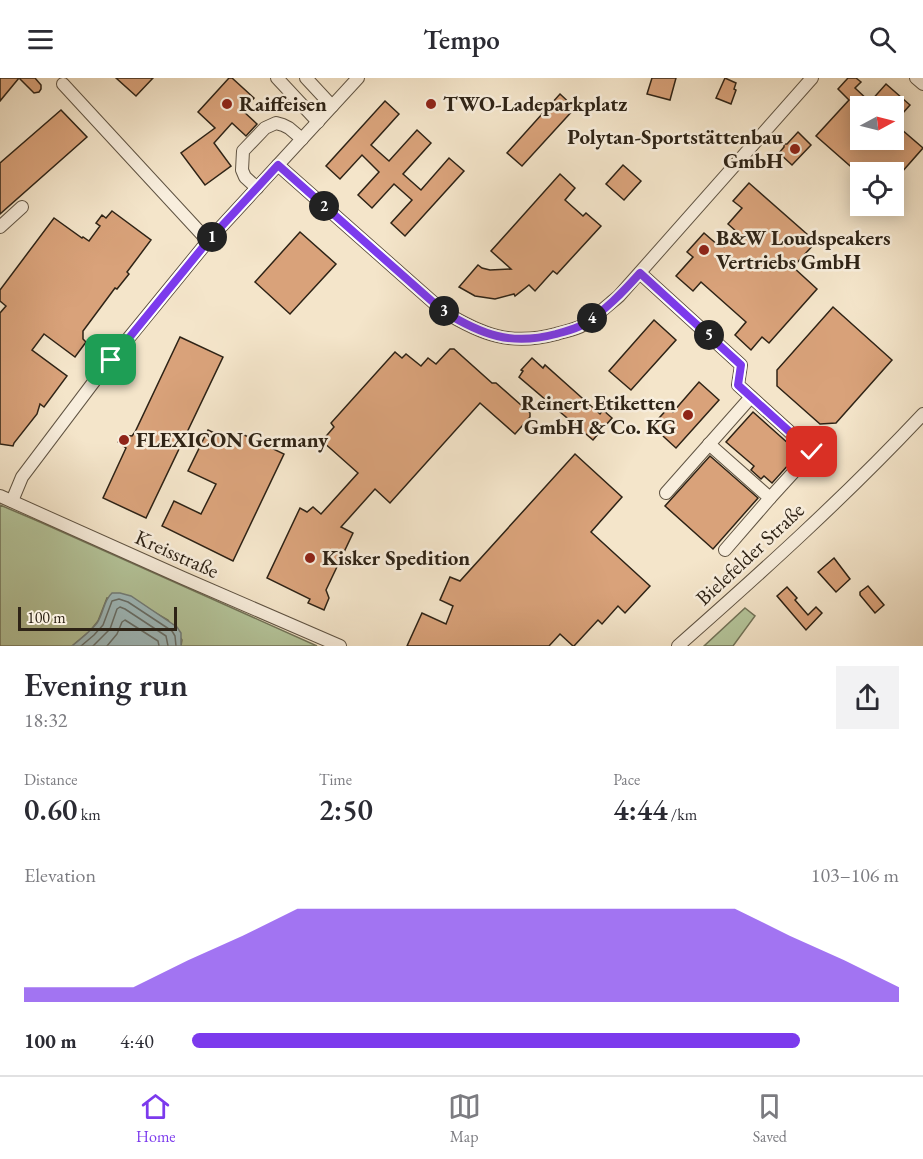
<!DOCTYPE html>
<meta charset="utf-8">
<style>
:root{--surface:#fff;--page:#f2f2f3;--text:#2b2b33;--muted:#7c7c81;--line:#e1e1e2;--accent:#7c3aed}
body{margin:0;font-family:"EB Garamond",serif;background:var(--page);color:var(--text);height:100vh;display:flex;flex-direction:column;font-size:22px;white-space:nowrap}
*{box-sizing:border-box;margin:0}
p{font-size:20px;color:var(--muted)}
.icon{flex:none;width:33px;height:33px;fill:none;stroke:currentColor;stroke-width:2;stroke-linecap:round;stroke-linejoin:round}
.map{position:relative;height:568px;overflow:hidden}
.side{display:flex;flex-direction:column;background:var(--surface);flex:1}
.side>*{flex:none}
.needle{width:39px;rotate:83deg}
.fabs{position:absolute;left:850px;top:18px;display:grid;gap:12px}
.fabs a{display:grid;place-items:center;width:54px;height:54px;border-radius:0px;background:var(--surface);box-shadow:0 3px 15px #0003;font-size:30px}
.scale{position:absolute;left:18px;bottom:15px;width:159px;box-sizing:border-box;padding-left:6px;border:3px solid #2e2316;border-top:0;font-size:16px;line-height:21px;white-space:nowrap;color:#2e2316;-webkit-text-stroke:4px #f8eedd;paint-order:stroke}
.pin{position:absolute;display:grid;place-items:center;width:51px;height:51px;color:#fff;margin:-26px;border-radius:12px;box-shadow:0 3px 9px #0006}
.km{position:absolute;width:30px;height:30px;margin:-15px;border-radius:50%;background:#222;color:#fff;font-size:16px;line-height:30px;text-align:center}
.round{display:grid;place-items:center;flex:none;width:63px;height:63px;border-radius:0px;background:var(--page)}
.headline{display:flex;align-items:center;justify-content:space-between;height:102px;padding:0 24px}
h1{font-size:33px;font-weight:600;line-height:45px}
.figures{display:grid;grid-template-columns:repeat(3,1fr);gap:9px;height:102px;padding:6px 24px}
.figures div{display:grid;align-content:center}
.figures b{font-size:30px;font-weight:600}
.figures small{font-size:16px;font-weight:400}
.figures p{font-size:16px}
.chart{height:168px;padding:12px 24px}
.chart p{display:flex;justify-content:space-between}
.chart svg{width:100%;height:108px;margin-top:6px;fill:var(--accent);opacity:.7}
ul{padding:0 24px;list-style:none;font-size:20px}
li{display:grid;grid-template-columns:96px 72px 1fr;align-items:center;height:45px}
li i{height:15px;border-radius:8px;background:var(--accent)}
header{display:flex;justify-content:space-between;align-items:center;height:78px;padding:0 24px;background:var(--surface);font-size:27px;font-weight:600}
.tab-bar{display:flex;justify-content:space-around;align-items:center;height:84px;border-top:2px solid var(--line);background:var(--surface);font-size:16px;color:var(--muted)}
.tab-bar a{display:grid;justify-items:center;gap:3px}
.tab-bar .current{color:var(--accent)}
.map>svg:first-child{display:block}
.green{fill:#b5c69c;stroke:#727459;stroke-width:1.5}
.water{fill:#a0bdc0;stroke:#727f7c;stroke-width:1.5}
.lines{fill:none;stroke-linecap:round;stroke-linejoin:round}
.shore{stroke:#67706b;stroke-width:1.5}
.building{fill:#d9a27a;stroke:#2e2316;stroke-width:1.5;fill-rule:evenodd}
.minor-casing{stroke:#605443;stroke-width:14}
.minor{stroke:#f8eedd;stroke-width:12}
.route-casing{stroke:#fff;stroke-width:12}
.route{stroke:#7c3aed;stroke-width:8}
.poi-dot{fill:#8f2418;stroke:#f8eedd;stroke-width:2}
.labels{text-anchor:middle;stroke-width:5;stroke-linejoin:round;paint-order:stroke}
.poi-label{font-size:21px;font-weight:bold;fill:#2e2316;stroke:#f8eedd;text-anchor:start}
.street-label{font-size:21px;fill:#2e2316;stroke:#f8eedd}
</style>
<header><svg class="icon" aria-label="menu" viewBox="0 0 24 24"><path d="M4 6h16M4 12h16M4 18h16"/></svg>Tempo<svg class="icon" aria-label="search" viewBox="0 0 24 24"><circle cx="10" cy="10" r="6"/><path d="M15 15l6 6"/></svg></header>
<div class="map">
<svg width="923" height="568" viewBox="0 0 923 568">
<rect width="100%" height="100%" fill="#f4e5ca"/>
<filter id="stains"><feTurbulence type="fractalNoise" baseFrequency=".00333" numOctaves="4"/><feColorMatrix values="0 0 0 0 .2 0 0 0 0 .09 0 0 0 0 .02 0 0 0 .5 -.17"/></filter>
<radialGradient id="worn" r=".72"><stop offset=".6" stop-color="#630" stop-opacity="0"/><stop offset="1" stop-color="#630" stop-opacity=".3"/></radialGradient>
<!-- green -->
<g class="green">
<polygon points="0,427 40,444 317,568 181,568 182,562 168,542 147,530 107,520 98,543 90,553 72,568 0,568"/>
<polygon points="745,530 755,538 733,568 704,568"/>
</g>
<!-- water -->
<path class="water" d="M112,515H120L131,518L177,549L181,555V568H72C80,561 90,554 97,545C104,535 103,523 112,515Z"/>
<g class="lines">
<!-- shore -->
<g class="shore">
<polyline points="81,568 94,557 103,547 112,523 119,521 128,524 172,553 175,558 176,568"/>
<polyline points="93,568 110,551 117,531 120,529 125,531 166,558 168,568"/>
<polyline points="107,568 117,556 122,544 125,542 158,563 159,568"/>
</g>
</g>
<!-- building -->
<g class="building">
<polygon points="0,0 35,0 41,7 41,11 39,14 34,15 19,0 0,23"/>
<polygon points="116,0 153,0 136,18"/>
<polygon points="229,0 232,0 254,20 243,33 257,46 246,58 232,45 214,65 231,88 205,107 181,75 215,50 198,34"/>
<polygon points="652,0 676,0 670,22 647,16"/>
<polygon points="725,0 736,5 734,11 736,12 731,26 716,20"/>
<path d="M848,0H856L861,4L855,10L870,24L886,6L910,27L894,45L923,70L894,103V94H857L816,58L849,22L838,11ZM861,28H894V62H861Z"/>
<polygon points="560,16 575,30 522,88 507,75"/>
<polygon points="385,23 399,36 371,67 389,83 417,52 431,65 403,96 421,112 449,80 464,93 405,158 391,145 412,122 394,106 372,130 358,117 379,94 362,77 340,101 326,88"/>
<polygon points="61,32 87,59 0,136 0,85"/>
<polygon points="798,54 811,67 792,87 779,75 784,69 784,66 787,66"/>
<polygon points="623,87 641,103 624,122 606,106"/>
<polygon points="560,96 575,110 565,122 583,138 586,135 601,148 557,196 553,193 535,213 529,207 515,218 514,216 495,221 475,218 459,209 478,187 482,190 490,192 511,191 491,173"/>
<polygon points="749,105 816,164 793,189 817,211 769,265 762,259 751,272 735,257 746,244 701,204 693,213 676,198 693,179 687,174 704,155 719,168 721,166 724,169 737,154 728,146 742,130 733,123"/>
<polygon points="112,133 151,162 127,194 129,196 117,211 115,210 83,253 83,261 86,264 75,279 44,256 32,272 67,298 44,329 40,326 37,336 14,365 13,368 0,366 0,235 6,228 0,223 0,212 54,140 82,160 83,159 89,163 100,148 96,145 102,137 106,140"/>
<polygon points="300,154 336,186 290,236 255,204"/>
<polygon points="833,229 892,282 836,345 820,346 777,308 777,292"/>
<polygon points="654,242 676,262 631,312 609,293"/>
<polygon points="180,259 223,279 146,440 103,420 126,370 118,364 121,359 123,357 132,358 135,354"/>
<polygon points="450,271 454,271 492,305 496,305 530,335 530,339 515,356 480,325 390,425 375,411 341,449 353,455 326,512 329,520 324,532 308,525 310,521 267,500 300,430 307,434 313,429 321,436 358,395 322,363 334,349 331,345 395,274 402,280 406,276 421,288 428,280 436,286"/>
<polygon points="532,280 543,290 545,287 600,336 603,332 612,340 593,362 519,299 523,293 521,292"/>
<polygon points="699,304 719,322 676,370 652,348 669,329 673,334"/>
<polygon points="753,334 799,375 772,405 764,398 761,401 751,392 754,388 726,364"/>
<polygon points="208,352 235,365 240,355 284,376 233,483 162,448 174,423 201,436 216,406 188,393"/>
<polygon points="575,376 622,419 591,454 650,508 625,535 618,528 602,546 598,542 574,568 573,568 560,556 549,568 407,568 422,535 446,546 453,528 440,522 450,499 460,503"/>
<polygon points="710,378 758,420 713,471 665,428"/>
<polygon points="834,480 850,501 836,514 818,494"/>
<polygon points="868,508 884,527 875,535 860,517 860,514"/>
<polygon points="787,509 797,520 795,522 808,537 816,529 822,535 806,552 777,518"/>
</g>
<g class="lines">
<!-- minor casing -->
<g class="minor-casing">
<g id="minor">
<polyline points="277,0 318,44"/>
<polyline points="306,0 332,28"/>
<polyline points="916,0 923,6"/>
<polyline points="63,6 208,163"/>
<path d="M278,87L443,233C482,257 511,268 556,256C565,253 575,252 583,247C595,239 607,228 619,218L812,0"/>
<polyline points="257,110 245,99 242,92 243,73 265,50 276,45 283,47 289,50 302,61"/>
<polyline points="0,149 22,129"/>
<polyline points="640,195 741,287 738,307 812,374 770,420 709,366"/>
<polyline points="666,415 751,319"/>
<polyline points="0,418 183,500 340,568"/>
<polyline points="12,423 22,399 105,289 208,163 358,0"/>
<polyline points="725,472 770,420"/>
<path d="M678,568C762,494 846,418 923,336"/>
</g>
</g>
<!-- minor -->
<use href="#minor" class="minor"/>
</g>
<g class="lines">
<!-- route casing -->
<g class="route-casing">
<path id="route" d="M111,282L208,163L278,87L443,233C482,257 511,268 556,256C565,253 574,252 582,247C605,233 623,214 640,195L741,287L738,307L812,374"/>
</g>
<!-- route -->
<use href="#route" class="route"/>
</g>
<!-- markers -->
<g class="poi-dot">
<circle cx="227" cy="26" r="6"/>
<circle cx="431" cy="26" r="6"/>
<circle cx="795" cy="71" r="6"/>
<circle cx="704" cy="172" r="6"/>
<circle cx="688" cy="337" r="6"/>
<circle cx="124" cy="362" r="6"/>
<circle cx="310" cy="480" r="6"/>
</g>
<g class="labels">
<!-- poi labels -->
<g class="poi-label">
<text x="239" y="33">Raiffeisen</text>
<text x="443" y="33">TWO-Ladeparkplatz</text>
<text x="783" y="66" text-anchor="end">Polytan-Sportstättenbau<tspan x="783" dy="24">GmbH</tspan></text>
<text x="716" y="167">B&amp;W Loudspeakers<tspan x="716" dy="24">Vertriebs GmbH</tspan></text>
<text x="676" y="332" text-anchor="end">Reinert Etiketten<tspan x="676" dy="24">GmbH &amp; Co. KG</tspan></text>
<text x="136" y="369">FLEXICON Germany</text>
<text x="322" y="487">Kisker Spedition</text>
</g>
<!-- street labels -->
<g class="street-label">
<text transform="translate(177 476) rotate(24)" y="7">Kreisstraße</text>
<text transform="translate(750 476) rotate(-43)" y="7">Bielefelder Straße</text>
</g>
</g>
<rect width="100%" height="100%" filter="url(#stains)"/>
<rect width="100%" height="100%" fill="url(#worn)"/>
</svg>
<div class="fabs">
<a><svg class="needle" viewBox="-14 -14 28 28"><path d="M0-13l5 13h-10z" fill="#e53935"/><path d="M0 13l5-13h-10z" fill="#7c7c81"/></svg></a>
<a><svg class="icon" aria-label="locate" viewBox="0 0 24 24"><circle cx="12" cy="12" r="6"/><path d="M12 2v4M12 18v4M2 12h4M18 12h4"/></svg></a>
</div>
<div class="scale">100 m</div>
<div class="pin" style="left:111px;top:282px;background:#1e9e55"><svg class="icon" aria-label="arrive" viewBox="0 0 24 24"><path d="M6 21V4h12l-3 4 3 4H6"/></svg></div>
<div class="pin" style="left:812px;top:374px;background:#d93025"><svg class="icon" aria-label="check" viewBox="0 0 24 24"><path d="M5 12l5 5 9-10"/></svg></div>
<b class="km" style="left:212px;top:159px">1</b>
<b class="km" style="left:324px;top:128px">2</b>
<b class="km" style="left:444px;top:233px">3</b>
<b class="km" style="left:592px;top:240px">4</b>
<b class="km" style="left:709px;top:257px">5</b>
</div>
<section class="side">
<div class="headline"><div><h1>Evening run</h1><p>18:32</p></div><a class="round"><svg class="icon" aria-label="share" viewBox="0 0 24 24"><path d="M12 15V3M7 8l5-5 5 5M5 13v7h14v-7"/></svg></a></div>
<div class="figures">
<div><p>Distance</p><b>0.60<small> km</small></b></div>
<div><p>Time</p><b>2:50</b></div>
<div><p>Pace</p><b>4:44<small> /km</small></b></div>
</div>
<div class="chart"><p><span>Elevation</span>103–106 m</p>
<svg viewBox="0 0 160 44" preserveAspectRatio="none"><path d="M0 44V38L10 38L20 38L30 27L40 17L50 6L60 6L70 6L80 6L90 6L100 6L110 6L120 6L130 6L140 17L150 27L160 38V44z"/></svg>
</div>
<ul>
<li><b>100 m</b>4:40<i style="width:86%"></i></li>
</ul>
</section>
<nav class="tab-bar">
<a class="current"><svg class="icon" aria-label="home" viewBox="0 0 24 24"><path d="M3 11l9-7 9 7M6 9v11h12V9"/></svg>Home</a>
<a><svg class="icon" aria-label="map" viewBox="0 0 24 24"><path d="M3 6l6-2 6 2 6-2v14l-6 2-6-2-6 2zM9 4v14M15 6v14"/></svg>Map</a>
<a><svg class="icon" aria-label="saved" viewBox="0 0 24 24"><path d="M7 4h10v16l-5-4-5 4z"/></svg>Saved</a>
</nav>
